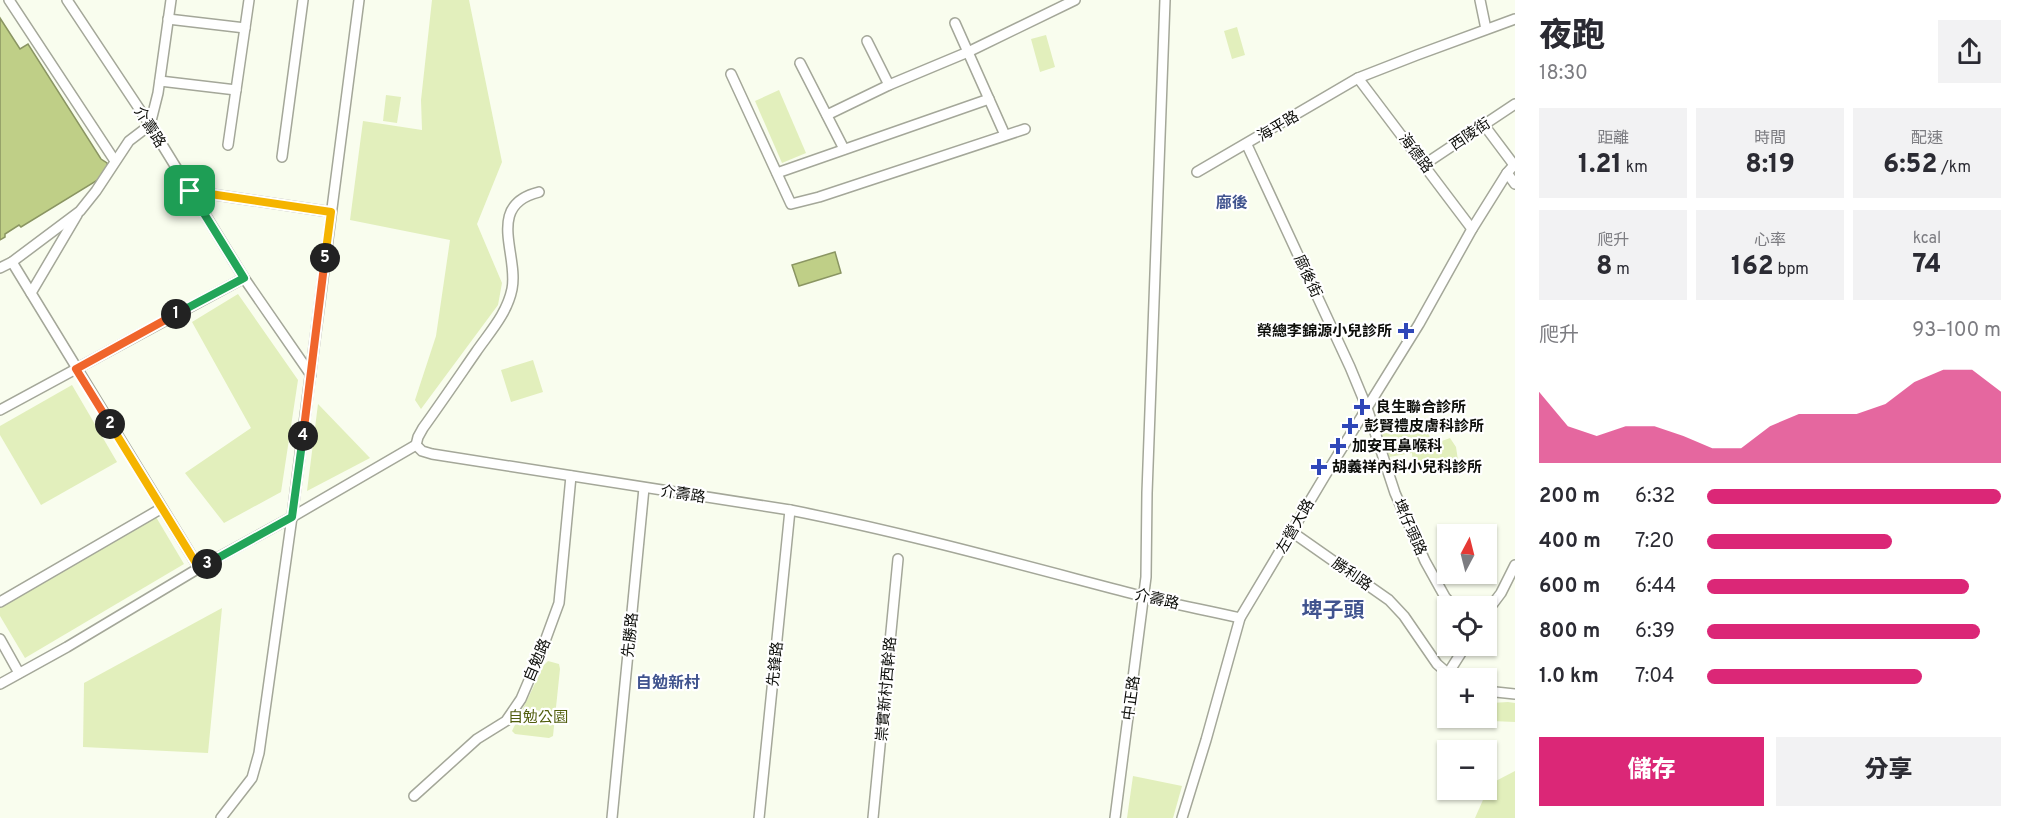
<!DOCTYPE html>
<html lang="zh-TW">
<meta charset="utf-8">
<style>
:root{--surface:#fff;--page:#f2f2f3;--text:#2b2b33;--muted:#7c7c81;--accent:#db2777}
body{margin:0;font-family:Overpass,"Noto Sans TC",sans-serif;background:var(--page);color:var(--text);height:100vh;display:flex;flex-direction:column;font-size:22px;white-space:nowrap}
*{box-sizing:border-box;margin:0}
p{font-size:20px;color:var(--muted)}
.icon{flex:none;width:33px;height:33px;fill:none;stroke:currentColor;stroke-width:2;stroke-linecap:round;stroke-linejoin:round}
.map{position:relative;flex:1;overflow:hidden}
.sheet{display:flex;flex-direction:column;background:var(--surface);width:510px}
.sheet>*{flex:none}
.needle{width:39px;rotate:7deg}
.fabs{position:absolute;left:1437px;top:524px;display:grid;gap:12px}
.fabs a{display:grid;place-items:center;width:60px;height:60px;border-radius:0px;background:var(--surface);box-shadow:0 2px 4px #0004;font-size:30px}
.pin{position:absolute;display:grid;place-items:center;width:51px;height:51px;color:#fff;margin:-26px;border-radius:12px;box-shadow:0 3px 9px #0006}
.km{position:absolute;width:30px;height:30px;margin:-15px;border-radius:50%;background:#222;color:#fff;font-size:16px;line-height:30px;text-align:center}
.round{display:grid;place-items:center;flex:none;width:63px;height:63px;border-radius:0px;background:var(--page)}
.summary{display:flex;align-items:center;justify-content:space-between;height:102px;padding:0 24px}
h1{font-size:33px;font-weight:800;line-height:45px}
.stats{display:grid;grid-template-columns:repeat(3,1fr);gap:9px;height:102px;padding:6px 24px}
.stats div{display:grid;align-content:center;border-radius:0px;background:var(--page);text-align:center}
.stats b{font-size:26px;font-weight:800}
.stats small{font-size:16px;font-weight:400}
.stats p{font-size:16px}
.chart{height:168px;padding:12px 24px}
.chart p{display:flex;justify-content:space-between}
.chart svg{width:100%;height:108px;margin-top:6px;fill:var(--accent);opacity:.7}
.cta{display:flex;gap:12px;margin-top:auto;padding:12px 24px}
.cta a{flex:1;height:69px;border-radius:0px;background:var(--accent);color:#fff;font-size:24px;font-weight:800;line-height:69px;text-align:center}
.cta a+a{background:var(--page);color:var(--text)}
ul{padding:0 24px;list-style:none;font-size:20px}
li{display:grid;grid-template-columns:96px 72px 1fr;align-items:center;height:45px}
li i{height:15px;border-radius:8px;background:var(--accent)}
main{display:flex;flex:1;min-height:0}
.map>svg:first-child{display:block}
.green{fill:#e2efbc}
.water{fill:#bfcf87;stroke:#8a9562;stroke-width:1.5}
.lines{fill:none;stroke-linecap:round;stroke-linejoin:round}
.minor-casing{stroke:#a4a799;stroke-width:12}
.minor{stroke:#fff;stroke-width:9}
.split-1-casing{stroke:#fff;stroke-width:12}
.split-2-casing{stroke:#fff;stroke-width:12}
.split-3-casing{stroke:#fff;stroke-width:12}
.split-4-casing{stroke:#fff;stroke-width:12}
.split-5-casing{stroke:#fff;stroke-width:12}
.split-6-casing{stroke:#fff;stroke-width:12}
.split-1{stroke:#22a559;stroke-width:8}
.split-2{stroke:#f0652b;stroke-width:8}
.split-3{stroke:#f5b400;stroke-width:8}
.split-4{stroke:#22a559;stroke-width:8}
.split-5{stroke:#f0652b;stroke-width:8}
.split-6{stroke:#f5b400;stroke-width:8}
.poi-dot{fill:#2f47b8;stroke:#fff;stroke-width:2}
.labels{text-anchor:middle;stroke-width:4.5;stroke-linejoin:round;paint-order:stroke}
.street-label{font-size:15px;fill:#0d0e0a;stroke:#fff}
.poi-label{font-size:15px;font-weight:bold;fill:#0d0e0a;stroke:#fff;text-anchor:start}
.park-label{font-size:15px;fill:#525f0f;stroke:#fff}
.neighbourhood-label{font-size:16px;font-weight:bold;fill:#40538e;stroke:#fff}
.district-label{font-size:21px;font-weight:bold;fill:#40538e;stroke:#fff}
</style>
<main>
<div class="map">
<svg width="1515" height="818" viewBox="0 0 1515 818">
<rect width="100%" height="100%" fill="#f9fdee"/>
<!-- green -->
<g class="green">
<polygon points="432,0 469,0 502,162 477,224 502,283 498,305 421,409 415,400 436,336 450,240 350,220 363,121 422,130 421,100"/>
<polygon points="1237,27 1245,55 1232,59 1224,31"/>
<polygon points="1046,35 1055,67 1040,72 1031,39"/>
<polygon points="779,90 806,153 782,163 755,101"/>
<polygon points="386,95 401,97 397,123 383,121"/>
<polygon points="238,294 298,380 281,492 224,523 185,473 251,428 192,322"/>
<polygon points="533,360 543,392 511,402 501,370"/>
<polygon points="72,385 117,462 41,505 0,435 0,426"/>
<polygon points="318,404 370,458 307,491"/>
<polygon points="1426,418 1431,445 1450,438 1456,447 1459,467 1413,471 1412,453 1389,457 1387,448 1385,449 1379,430"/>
<polygon points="156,517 184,564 25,658 0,616 0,608"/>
<polygon points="222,608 208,753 83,747 84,683"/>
<polygon points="548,661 559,664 560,669 553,736 549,738 515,734 512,731 544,665"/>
<polygon points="1508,702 1515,703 1515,722 1492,721 1491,703"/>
<polygon points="1515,771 1515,818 1475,818 1490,784"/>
<polygon points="1133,776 1182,786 1173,818 1127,818"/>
</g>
<!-- water -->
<g class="water">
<polygon points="0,18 20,49 28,44 101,159 107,163 108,167 101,178 21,227 19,225 5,234 5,237 0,240"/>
<polygon points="835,252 841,273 799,286 792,265"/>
</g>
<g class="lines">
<!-- minor casing -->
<g class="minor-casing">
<g id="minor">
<polyline points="9,0 115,161"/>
<polyline points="67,0 150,125 244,278 311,375"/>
<polyline points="1480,0 1486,29"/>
<polyline points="168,19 245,28"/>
<polyline points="955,23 1005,135"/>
<polyline points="867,41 889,85"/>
<polyline points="800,63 844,149"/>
<polyline points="731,74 791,204 819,197 1025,129"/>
<polyline points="1358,78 1472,229"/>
<polyline points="160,81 236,90"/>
<polyline points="827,115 889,85 968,52 1075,0"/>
<polyline points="1484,125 1514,165"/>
<polyline points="228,145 249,0"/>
<polyline points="1247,145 1350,367 1367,408 1395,493 1425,561 1445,597 1453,606"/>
<polyline points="282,157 303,0"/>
<polyline points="1425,164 1515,104"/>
<polyline points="1197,172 1358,78 1417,55 1515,19"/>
<polyline points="777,173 989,99"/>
<polyline points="1507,173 1515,184"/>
<polyline points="190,191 331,212"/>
<polyline points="12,262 199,568"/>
<polyline points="0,268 12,262 80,211 96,191 129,141 150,125 158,93 171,0"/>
<polyline points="31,293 77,215"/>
<polyline points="0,410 244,278"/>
<path d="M416,445L422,451L432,454L790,510C907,533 1022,565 1137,595C1171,604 1206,610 1240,618"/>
<path d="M416,445L418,437L423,428C441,403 458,378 476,352C489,333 507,314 512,289C519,255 485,205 539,192"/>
<polyline points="1292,532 1389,600 1404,616 1437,664 1453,678"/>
<polyline points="0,602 162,508"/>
<polyline points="1486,613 1501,593 1515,565"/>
<polyline points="0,639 19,673"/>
<polyline points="1447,675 1466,645"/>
<polyline points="0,684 67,647 199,568 292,517 416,445"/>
<polyline points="1486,691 1515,694"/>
<polyline points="414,796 477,739 506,721 521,699 541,652 559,603 571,476"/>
<polyline points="221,818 252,778 259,753 292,517 359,0"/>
<polyline points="612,818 644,488"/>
<polyline points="759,818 790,510"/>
<polyline points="873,818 898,559"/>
<polyline points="1115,818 1146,577 1147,493 1165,0"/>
<polyline points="1182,818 1206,740 1240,618 1326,474 1419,324 1472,229 1507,173 1515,164"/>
</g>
</g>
<!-- minor -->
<use href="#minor" class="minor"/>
</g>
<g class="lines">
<!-- split-1 casing -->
<g class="split-1-casing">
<polyline id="split-1" points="176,314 244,278 190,191"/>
</g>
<!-- split-2 casing -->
<g class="split-2-casing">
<polyline id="split-2" points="110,424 76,369 176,314"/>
</g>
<!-- split-3 casing -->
<g class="split-3-casing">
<polyline id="split-3" points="110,424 199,568 207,564"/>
</g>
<!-- split-4 casing -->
<g class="split-4-casing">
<polyline id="split-4" points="207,564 292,517 303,436"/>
</g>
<!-- split-5 casing -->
<g class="split-5-casing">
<polyline id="split-5" points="303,436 325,258"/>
</g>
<!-- split-6 casing -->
<g class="split-6-casing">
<polyline id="split-6" points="190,191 331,212 325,258"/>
</g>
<!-- split-1 -->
<use href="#split-1" class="split-1"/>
<!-- split-2 -->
<use href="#split-2" class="split-2"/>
<!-- split-3 -->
<use href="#split-3" class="split-3"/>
<!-- split-4 -->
<use href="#split-4" class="split-4"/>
<!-- split-5 -->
<use href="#split-5" class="split-5"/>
<!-- split-6 -->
<use href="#split-6" class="split-6"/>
</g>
<!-- markers -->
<g class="poi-dot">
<path d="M1403 322h6v6h6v6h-6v6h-6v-6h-6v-6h6z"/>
<path d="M1359 398h6v6h6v6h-6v6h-6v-6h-6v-6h6z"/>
<path d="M1347 417h6v6h6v6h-6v6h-6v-6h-6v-6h6z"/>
<path d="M1335 437h6v6h6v6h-6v6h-6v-6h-6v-6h6z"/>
<path d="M1316 458h6v6h6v6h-6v6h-6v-6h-6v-6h6z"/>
</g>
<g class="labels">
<!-- street labels -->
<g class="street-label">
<text transform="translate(1278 126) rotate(-31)" y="5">海平路</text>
<text transform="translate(150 127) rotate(58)" y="5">介壽路</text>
<text transform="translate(1470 134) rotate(-34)" y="5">西陵街</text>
<text transform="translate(1416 153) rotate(53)" y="5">海德路</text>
<text transform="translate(1308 276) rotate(65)" y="5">廍後街</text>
<text transform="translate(683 494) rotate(9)" y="5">介壽路</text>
<text transform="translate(1295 526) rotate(-60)" y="5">左營大路</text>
<text transform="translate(1410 527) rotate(66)" y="5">埤仔頭路</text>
<text transform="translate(1352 574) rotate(35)" y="5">勝利路</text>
<text transform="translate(1157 599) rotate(13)" y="5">介壽路</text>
<text transform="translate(630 635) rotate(-84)" y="5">先勝路</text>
<text transform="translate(537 660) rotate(-67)" y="5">自勉路</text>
<text transform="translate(775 664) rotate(-84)" y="5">先鋒路</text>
<text transform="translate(886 689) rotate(-85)" y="5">崇實新村西幹路</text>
<text transform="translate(1131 698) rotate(-82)" y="5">中正路</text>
</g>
<!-- poi labels -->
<g class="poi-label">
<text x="1392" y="336" text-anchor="end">榮總李錦源小兒診所</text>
<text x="1376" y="412">良生聯合診所</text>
<text x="1364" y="431">彭賢禮皮膚科診所</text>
<text x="1352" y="451">加安耳鼻喉科</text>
<text x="1332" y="472">胡義祥內科小兒科診所</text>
</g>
<!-- park labels -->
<g class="park-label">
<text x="538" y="722">自勉公園</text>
</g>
<!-- neighbourhood labels -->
<g class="neighbourhood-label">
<text x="1232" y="208">廍後</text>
<text x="668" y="688">自勉新村</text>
</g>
<!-- district labels -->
<g class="district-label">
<text x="1333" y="617">埤子頭</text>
</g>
</g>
</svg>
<div class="fabs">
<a><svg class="needle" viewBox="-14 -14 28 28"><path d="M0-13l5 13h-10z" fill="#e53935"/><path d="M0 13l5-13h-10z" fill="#7c7c81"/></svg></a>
<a><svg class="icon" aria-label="locate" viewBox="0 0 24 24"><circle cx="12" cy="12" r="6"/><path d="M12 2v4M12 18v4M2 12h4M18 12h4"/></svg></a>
<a>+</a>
<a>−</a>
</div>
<div class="pin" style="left:190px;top:191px;background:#1e9e55"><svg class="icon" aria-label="arrive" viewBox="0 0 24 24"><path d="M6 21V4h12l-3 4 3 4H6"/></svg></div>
<b class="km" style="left:176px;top:314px">1</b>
<b class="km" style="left:110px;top:424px">2</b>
<b class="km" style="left:207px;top:564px">3</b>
<b class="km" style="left:303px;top:436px">4</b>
<b class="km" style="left:325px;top:258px">5</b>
</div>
<section class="sheet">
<div class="summary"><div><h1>夜跑</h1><p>18:30</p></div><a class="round"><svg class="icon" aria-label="share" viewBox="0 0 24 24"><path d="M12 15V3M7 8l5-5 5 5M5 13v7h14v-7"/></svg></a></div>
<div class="stats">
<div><p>距離</p><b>1.21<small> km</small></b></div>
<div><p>時間</p><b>8:19</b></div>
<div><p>配速</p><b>6:52<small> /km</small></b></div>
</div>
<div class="stats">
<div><p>爬升</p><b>8<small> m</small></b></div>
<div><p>心率</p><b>162<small> bpm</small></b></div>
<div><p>kcal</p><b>74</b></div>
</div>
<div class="chart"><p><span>爬升</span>93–100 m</p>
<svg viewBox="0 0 160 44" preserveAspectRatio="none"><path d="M0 44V15L10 29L20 33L30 29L40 29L50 33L60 38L70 38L80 29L90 24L100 24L110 24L120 20L130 11L140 6L150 6L160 15V44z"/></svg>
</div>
<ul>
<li><b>200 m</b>6:32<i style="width:100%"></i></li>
<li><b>400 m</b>7:20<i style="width:63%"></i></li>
<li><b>600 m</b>6:44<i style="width:89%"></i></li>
<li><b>800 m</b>6:39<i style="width:93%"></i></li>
<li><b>1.0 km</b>7:04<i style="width:73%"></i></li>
</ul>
<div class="cta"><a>儲存</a><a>分享</a></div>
</section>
</main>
